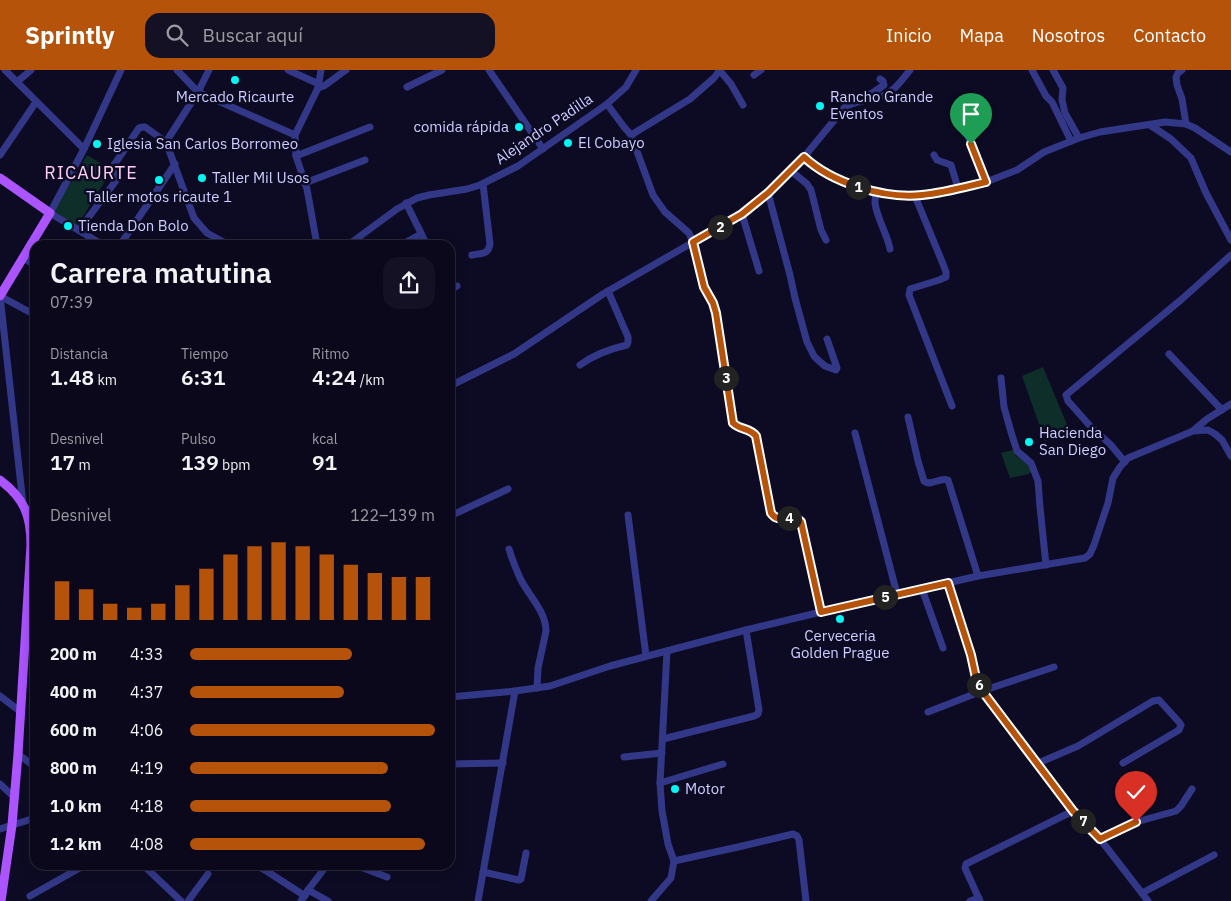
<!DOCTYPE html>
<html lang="es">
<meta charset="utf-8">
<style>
:root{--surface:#0a081a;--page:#131123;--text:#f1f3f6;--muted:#999aa2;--line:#2a2939;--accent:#b45309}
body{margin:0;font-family:"IBM Plex Sans",sans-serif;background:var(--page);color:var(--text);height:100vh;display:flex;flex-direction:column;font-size:19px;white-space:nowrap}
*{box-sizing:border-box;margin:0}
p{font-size:16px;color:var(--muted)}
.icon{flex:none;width:28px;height:28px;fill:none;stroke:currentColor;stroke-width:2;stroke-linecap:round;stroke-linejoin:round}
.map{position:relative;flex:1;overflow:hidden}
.sheet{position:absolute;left:30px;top:170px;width:425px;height:630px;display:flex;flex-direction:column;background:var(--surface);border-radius:15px;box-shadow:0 2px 12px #0003,0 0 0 1px var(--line)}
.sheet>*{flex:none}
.pin{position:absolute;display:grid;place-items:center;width:42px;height:42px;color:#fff;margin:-51px -21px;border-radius:50% 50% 50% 0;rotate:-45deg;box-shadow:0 0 5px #0007}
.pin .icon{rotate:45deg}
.km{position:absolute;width:25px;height:25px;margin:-12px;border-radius:50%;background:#222;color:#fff;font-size:14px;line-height:25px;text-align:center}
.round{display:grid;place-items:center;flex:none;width:52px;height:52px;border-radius:15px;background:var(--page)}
.head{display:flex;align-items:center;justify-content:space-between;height:85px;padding:0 20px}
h1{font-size:28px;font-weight:600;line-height:38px}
.stats{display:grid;grid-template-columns:repeat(3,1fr);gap:8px;height:85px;padding:5px 20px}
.stats div{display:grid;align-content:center}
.stats b{font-size:21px;font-weight:600}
.stats small{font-size:14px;font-weight:400}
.stats p{font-size:14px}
.chart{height:140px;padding:10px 20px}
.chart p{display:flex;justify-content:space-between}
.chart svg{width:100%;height:90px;margin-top:5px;stroke:var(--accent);stroke-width:6}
ul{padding:0 20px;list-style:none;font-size:16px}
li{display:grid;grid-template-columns:80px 60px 1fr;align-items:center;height:38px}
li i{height:12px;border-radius:6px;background:var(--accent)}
header{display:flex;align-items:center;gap:30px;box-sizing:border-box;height:70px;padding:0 25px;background:var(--accent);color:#fff}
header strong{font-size:24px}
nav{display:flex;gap:28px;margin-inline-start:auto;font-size:18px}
.search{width:350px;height:45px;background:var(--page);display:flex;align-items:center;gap:12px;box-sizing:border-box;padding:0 18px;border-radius:15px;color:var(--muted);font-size:19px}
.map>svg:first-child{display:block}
.green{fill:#0e2e29}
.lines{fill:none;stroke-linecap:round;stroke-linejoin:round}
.minor{stroke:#323887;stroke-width:7}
.major{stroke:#ab54ff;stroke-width:9}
.route-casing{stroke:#fff;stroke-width:10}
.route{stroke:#b45309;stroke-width:6}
.poi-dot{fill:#00f8f4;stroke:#0d0b23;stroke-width:2}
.labels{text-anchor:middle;stroke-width:5;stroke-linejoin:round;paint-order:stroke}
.poi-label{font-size:15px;fill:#cdcdff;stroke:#0d0b23;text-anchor:start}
.street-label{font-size:15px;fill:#cdcdff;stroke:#0d0b23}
.quarter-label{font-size:18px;letter-spacing:1px;fill:#ffcff3;stroke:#0d0b23}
</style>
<header>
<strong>Sprintly</strong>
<div class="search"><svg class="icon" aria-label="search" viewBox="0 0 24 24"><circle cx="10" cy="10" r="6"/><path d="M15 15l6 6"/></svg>Buscar aquí</div>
<nav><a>Inicio</a><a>Mapa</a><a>Nosotros</a><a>Contacto</a></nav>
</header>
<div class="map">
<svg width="1231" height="831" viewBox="0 0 1231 831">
<rect width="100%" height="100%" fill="#0d0b23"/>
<!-- green -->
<g class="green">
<polygon points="87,85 112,100 77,156 53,141"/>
<polygon points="1043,297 1070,362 1045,371 1022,306"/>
<polygon points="1013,380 1016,386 1022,388 1032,400 1029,404 1010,408 1001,383"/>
</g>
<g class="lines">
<!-- minor -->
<g class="minor">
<polyline points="5,0 84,79"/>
<polyline points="177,0 198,22 295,65"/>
<polyline points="209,0 198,22 166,72 194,148 207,163 229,175"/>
<polyline points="288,0 319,14"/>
<polyline points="489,0 543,79"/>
<polyline points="1032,0 1046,26 1052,32 1071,71"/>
<polyline points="1053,0 1063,18 1062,30 1065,43 1079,68"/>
<polyline points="1182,0 1178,3 1176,7 1177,15 1182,29 1186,54"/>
<polyline points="720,1 731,14 743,35"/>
<polyline points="754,5 761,0"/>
<polyline points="17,12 31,0"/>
<polyline points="407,17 442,0"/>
<polyline points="318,18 324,16 346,0"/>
<polyline points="858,28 865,25 871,24 884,15 883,11 880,9"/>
<path d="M607,34L624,57L631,65L653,125L665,142L689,163L693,172L704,217L713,233L716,243L733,353C740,360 750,358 756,366L771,443C781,457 790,440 801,452L821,542"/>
<polyline points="956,36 986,112"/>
<polyline points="1150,55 1171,69 1191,88 1206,123 1231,170"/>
<polyline points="631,65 690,29 714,8 720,0"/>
<polyline points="0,85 36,32"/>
<polyline points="934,85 937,90 951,95 958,118"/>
<polyline points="296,86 370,57"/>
<polyline points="804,87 818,99 850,115 892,125 920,126 939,123 986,112 1017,100 1044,82 1079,68 1100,62 1165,52 1186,54 1195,58 1231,82"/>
<polyline points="790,100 807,114 811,120 821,160 826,170"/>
<polyline points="305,113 365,90"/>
<path d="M876,121C876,125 875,129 875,133C877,149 887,163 890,179"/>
<polyline points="768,123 790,205 795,228 807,272 814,286 818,290 825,296 836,300 837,298 827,269"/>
<polyline points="915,126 943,194 946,202 946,207 939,210 910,219 909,225 952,336"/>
<polyline points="406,133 427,175"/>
<polyline points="742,144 759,201"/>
<path d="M79,160L118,108C118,103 113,100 114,95L139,58L143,57H145L166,72"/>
<polyline points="103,175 50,143 84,79 121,0"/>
<polyline points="120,175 175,94"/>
<polyline points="317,175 307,119 296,86 295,65 318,18 321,0"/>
<polyline points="348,175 397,139 417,128 429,125 467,119 480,115 518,96 607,34 626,17 636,0"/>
<polyline points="401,175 421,164"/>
<path d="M472,185C482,183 488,185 490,174L483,114"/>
<polyline points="23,188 35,195"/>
<polyline points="450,220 457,216"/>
<polyline points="0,226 23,434"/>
<polyline points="0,226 35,245"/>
<polyline points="1169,284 1222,340"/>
<path d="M580,295C595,284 609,279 627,275L628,272V267L608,221"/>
<polyline points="1001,308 1004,337 1011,362 1017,381 1031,393 1038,411 1040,437 1046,495"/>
<path d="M450,316L514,284L603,224L742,144L768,123L804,87L845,37C857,31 868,30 880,27C893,23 902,10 910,0"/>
<path d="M908,347L918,391L924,411C931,417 939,407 948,410L978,506"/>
<polyline points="1194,360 1207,349 1231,334"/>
<polyline points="855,363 897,524"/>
<polyline points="1125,392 1110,374 1091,357 1068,331 1066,325 1182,229 1231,185"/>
<polyline points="628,445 646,586"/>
<polyline points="450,446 508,419"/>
<path d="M509,479C512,489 516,499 520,508C528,525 546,541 546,561L538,598L537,618"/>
<polyline points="948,513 971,585 976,608 980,618 1073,741 1100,769 1148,831"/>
<polyline points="922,519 943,578"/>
<polyline points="667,581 660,713 662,741 668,774 674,791"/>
<polyline points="0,626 21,642"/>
<polyline points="450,627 515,621 550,616 610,596 746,560 821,542 978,506 1085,488 1090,484 1094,475 1108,433 1113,408 1120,397 1128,388 1193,361 1208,360 1215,364 1222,370 1231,386"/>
<polyline points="928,642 982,621 1054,597"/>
<polyline points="663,669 754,646 758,644 759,640 746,560"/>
<polyline points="18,684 35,697"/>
<polyline points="624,687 662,683"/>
<polyline points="450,694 503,693"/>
<polyline points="1036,694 1078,676 1153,631 1159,630 1179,652 1181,655 1179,660 1123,693"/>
<polyline points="660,713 723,694"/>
<polyline points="0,714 14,727"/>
<polyline points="0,759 35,748"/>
<polyline points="1100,769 1136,752 1176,741 1181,736 1192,719"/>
<polyline points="143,795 181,831"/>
<polyline points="256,795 268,802 305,826"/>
<polyline points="355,795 387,807"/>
<polyline points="483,802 519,810 521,809 526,783"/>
<polyline points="308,820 328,831"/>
<polyline points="1142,823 1214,785"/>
<polyline points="30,826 85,795"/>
<polyline points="188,831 208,804"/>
<polyline points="301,831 308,820 327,795"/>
<polyline points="478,831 515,621"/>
<polyline points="651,831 671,808 674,791 738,777 793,764 797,766 799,770 806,831"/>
<polyline points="970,831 979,828"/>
<polyline points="980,831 965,798 966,794 1073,741"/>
</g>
<!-- major -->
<g class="major">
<polyline points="0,108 50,143 0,226"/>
<path d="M0,410C24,428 31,445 31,475L18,684L12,755L1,831"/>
</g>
</g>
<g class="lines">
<!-- route casing -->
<g class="route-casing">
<path id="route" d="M971,74L986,112C965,117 944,123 922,125C884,129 832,113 804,87L768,123L742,144L693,172L704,217L713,233L716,243L733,353C740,360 750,358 756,366L771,443C780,456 790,440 801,452L821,542L948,513L971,585L976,608L980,618L1073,741L1100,769L1136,752"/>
</g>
<!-- route -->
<use href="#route" class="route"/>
</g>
<!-- markers -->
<g class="poi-dot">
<circle cx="235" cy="10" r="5"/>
<circle cx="820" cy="36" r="5"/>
<circle cx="519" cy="57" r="5"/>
<circle cx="568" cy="73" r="5"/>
<circle cx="97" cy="74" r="5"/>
<circle cx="202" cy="108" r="5"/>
<circle cx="159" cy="110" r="5"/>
<circle cx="68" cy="156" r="5"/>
<circle cx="1029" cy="372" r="5"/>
<circle cx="840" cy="549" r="5"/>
<circle cx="675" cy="719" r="5"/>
</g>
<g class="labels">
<!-- poi labels -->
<g class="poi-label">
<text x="235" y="32" text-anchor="middle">Mercado Ricaurte</text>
<text x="830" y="32">Rancho Grande<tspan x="830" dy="17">Eventos</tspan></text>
<text x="509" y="62" text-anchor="end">comida rápida</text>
<text x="578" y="78">El Cobayo</text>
<text x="107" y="79">Iglesia San Carlos Borromeo</text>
<text x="212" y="113">Taller Mil Usos</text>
<text x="159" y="132" text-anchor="middle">Taller motos ricaute 1</text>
<text x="78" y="161">Tienda Don Bolo</text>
<text x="1039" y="368">Hacienda<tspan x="1039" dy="17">San Diego</tspan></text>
<text x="840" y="571" text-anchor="middle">Cerveceria<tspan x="840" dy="17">Golden Prague</tspan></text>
<text x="685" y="724">Motor</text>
</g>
<!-- street labels -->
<g class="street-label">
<text transform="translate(544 59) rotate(-34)" y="5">Alejandro Padilla</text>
</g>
<!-- quarter labels -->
<g class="quarter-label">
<text x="91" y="109">RICAURTE</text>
</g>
</g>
</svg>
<div class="pin" style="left:971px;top:74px;background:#1e9e55"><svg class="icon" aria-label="arrive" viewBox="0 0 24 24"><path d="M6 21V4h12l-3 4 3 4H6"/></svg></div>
<div class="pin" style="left:1136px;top:752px;background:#d93025"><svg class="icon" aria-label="check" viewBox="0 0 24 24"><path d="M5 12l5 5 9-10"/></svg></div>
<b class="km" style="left:858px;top:117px">1</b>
<b class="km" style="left:720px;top:157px">2</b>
<b class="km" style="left:726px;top:308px">3</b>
<b class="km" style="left:789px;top:448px">4</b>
<b class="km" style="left:885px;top:527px">5</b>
<b class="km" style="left:979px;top:615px">6</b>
<b class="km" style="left:1083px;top:751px">7</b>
<section class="sheet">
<div class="head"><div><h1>Carrera matutina</h1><p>07:39</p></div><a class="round"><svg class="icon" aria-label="share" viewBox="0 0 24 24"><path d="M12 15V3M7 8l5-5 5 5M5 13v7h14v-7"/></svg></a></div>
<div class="stats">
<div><p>Distancia</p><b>1.48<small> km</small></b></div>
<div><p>Tiempo</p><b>6:31</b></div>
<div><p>Ritmo</p><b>4:24<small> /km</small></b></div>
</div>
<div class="stats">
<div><p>Desnivel</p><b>17<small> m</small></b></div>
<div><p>Pulso</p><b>139<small> bpm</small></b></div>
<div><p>kcal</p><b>91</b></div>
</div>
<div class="chart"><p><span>Desnivel</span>122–139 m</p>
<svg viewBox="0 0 160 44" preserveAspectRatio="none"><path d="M5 44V25M15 44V29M25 44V36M35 44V38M45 44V36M55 44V27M65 44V19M75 44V12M85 44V8M95 44V6M105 44V8M115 44V12M125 44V17M135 44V21M145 44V23M155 44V23"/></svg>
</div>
<ul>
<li><b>200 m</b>4:33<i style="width:66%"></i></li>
<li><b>400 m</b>4:37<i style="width:63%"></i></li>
<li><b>600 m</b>4:06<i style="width:100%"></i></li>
<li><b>800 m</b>4:19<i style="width:81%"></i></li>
<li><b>1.0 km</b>4:18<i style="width:82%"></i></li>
<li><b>1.2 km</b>4:08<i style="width:96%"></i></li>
</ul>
</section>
</div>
